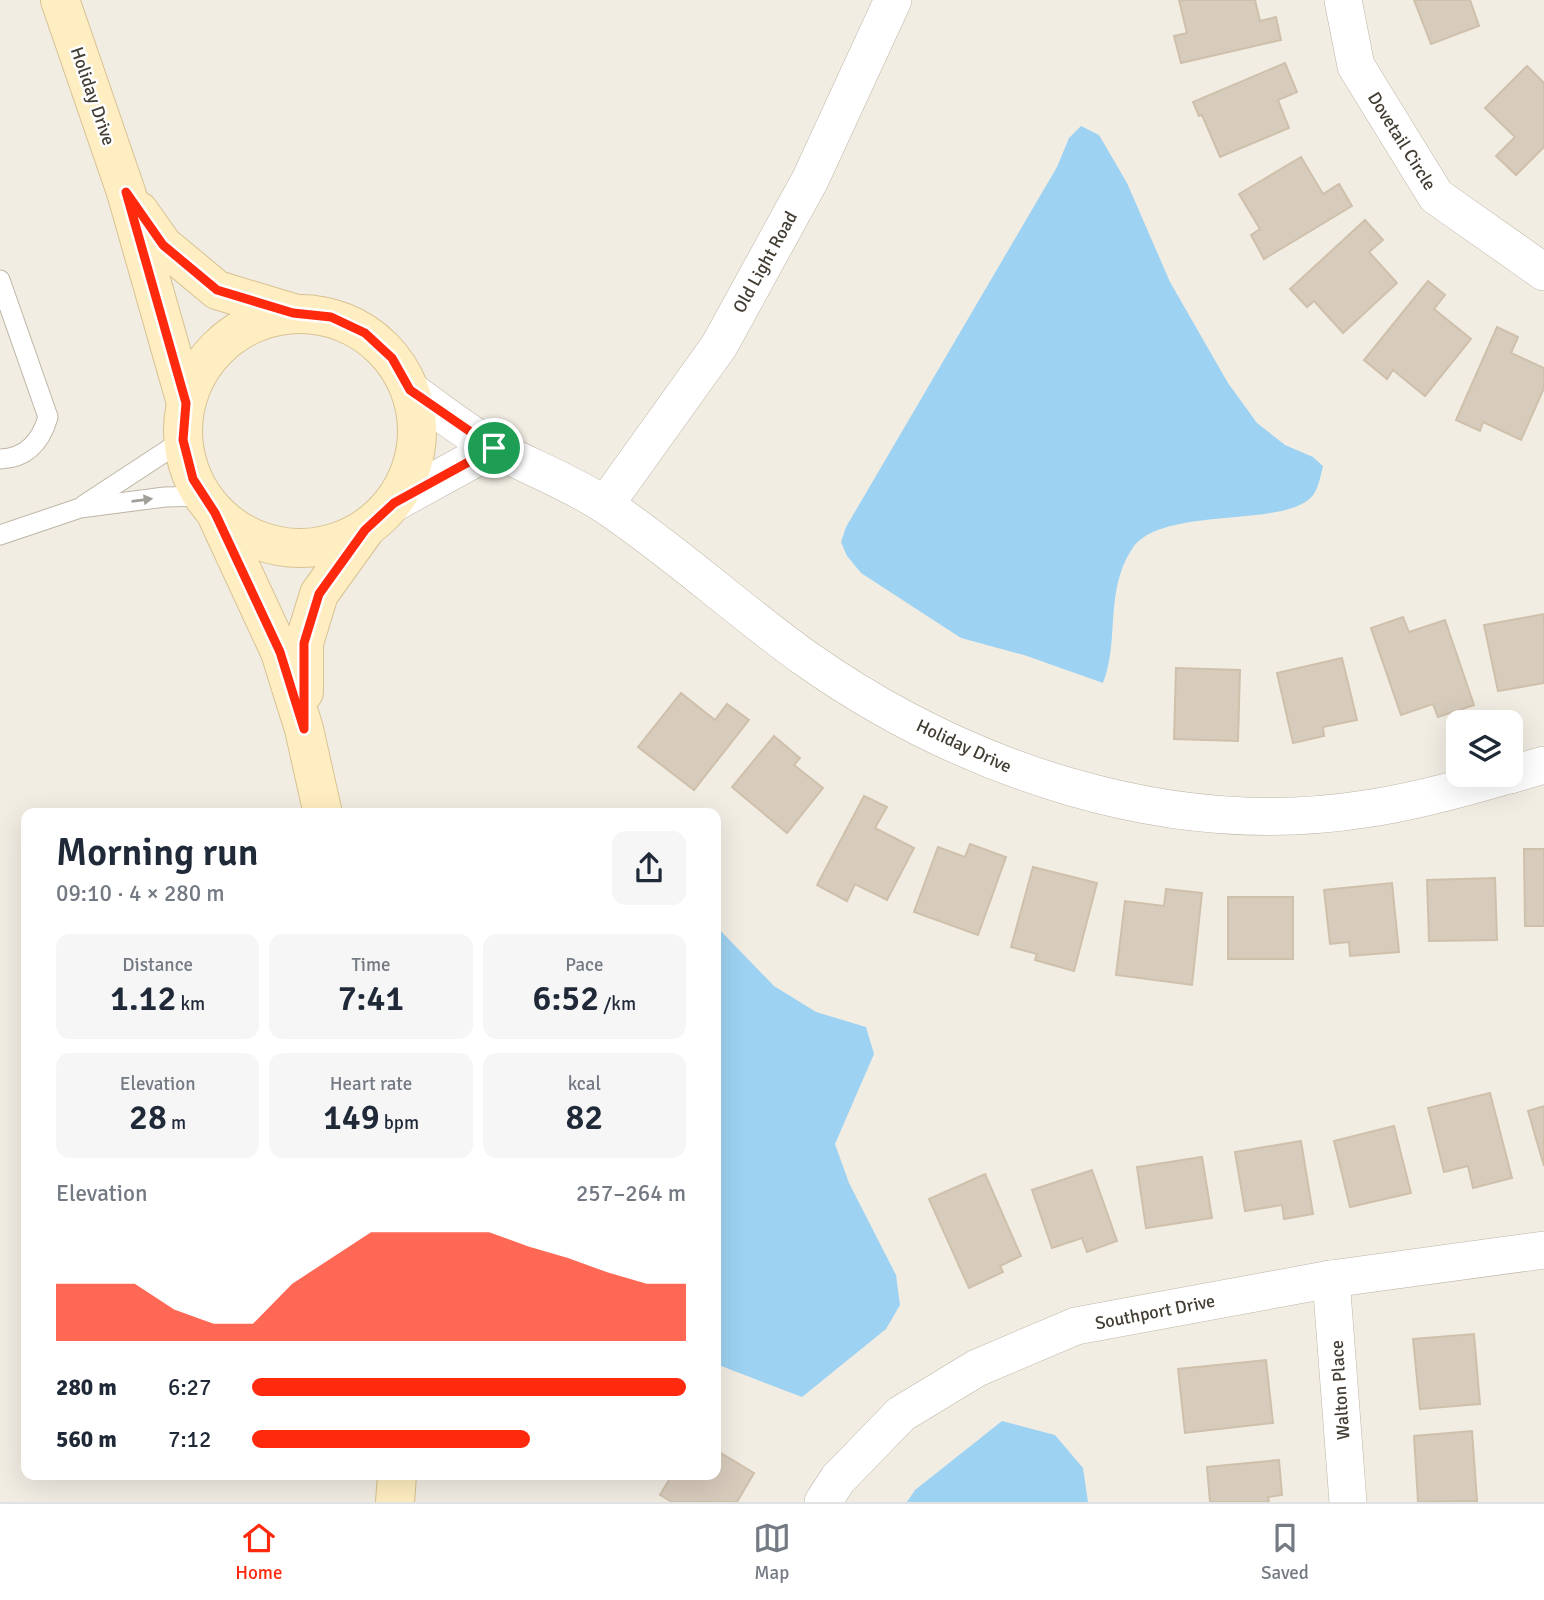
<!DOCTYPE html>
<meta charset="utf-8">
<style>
:root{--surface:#fff;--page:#f6f6f7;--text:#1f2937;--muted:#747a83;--line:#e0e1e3;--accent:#ff290e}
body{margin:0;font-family:Signika,sans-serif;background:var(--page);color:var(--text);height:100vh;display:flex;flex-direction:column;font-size:26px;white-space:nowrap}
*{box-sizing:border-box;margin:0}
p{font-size:23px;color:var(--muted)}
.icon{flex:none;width:38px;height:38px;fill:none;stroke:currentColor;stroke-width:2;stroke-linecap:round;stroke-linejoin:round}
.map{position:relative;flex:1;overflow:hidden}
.sheet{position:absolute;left:21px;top:808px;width:700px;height:672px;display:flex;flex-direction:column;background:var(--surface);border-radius:14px;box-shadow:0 7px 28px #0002}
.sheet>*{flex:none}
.tools{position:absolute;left:1446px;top:710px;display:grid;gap:14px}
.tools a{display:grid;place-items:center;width:77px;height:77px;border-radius:14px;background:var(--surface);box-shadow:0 7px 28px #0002;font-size:35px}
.pin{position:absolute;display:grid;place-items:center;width:60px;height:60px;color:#fff;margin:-30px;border:4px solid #fff;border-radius:50%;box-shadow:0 2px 7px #0007}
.round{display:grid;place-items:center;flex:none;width:74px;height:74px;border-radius:14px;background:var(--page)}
.overview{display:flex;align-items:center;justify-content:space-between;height:119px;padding:0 35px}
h1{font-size:38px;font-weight:600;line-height:52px}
.stats{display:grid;grid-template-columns:repeat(3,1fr);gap:10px;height:119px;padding:7px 35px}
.stats div{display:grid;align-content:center;border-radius:14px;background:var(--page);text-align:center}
.stats b{font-size:35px;font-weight:600}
.stats small{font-size:19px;font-weight:400}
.stats p{font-size:19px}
.chart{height:196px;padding:14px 35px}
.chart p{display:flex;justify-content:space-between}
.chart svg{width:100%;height:126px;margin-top:7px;fill:var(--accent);opacity:.7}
ul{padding:0 35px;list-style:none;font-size:23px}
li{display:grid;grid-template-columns:112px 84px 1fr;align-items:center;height:52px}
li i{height:18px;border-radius:9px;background:var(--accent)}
.dock{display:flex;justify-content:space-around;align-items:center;height:98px;border-top:2px solid var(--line);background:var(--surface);font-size:19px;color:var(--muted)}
.dock a{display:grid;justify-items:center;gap:4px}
.dock .selected{color:var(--accent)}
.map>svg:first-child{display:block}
.water{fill:#9dd2f2}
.building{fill:#d7cbbc;stroke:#cfc0ac;stroke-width:2}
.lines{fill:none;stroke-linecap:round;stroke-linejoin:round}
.lane-casing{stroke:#beb5a6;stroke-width:21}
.street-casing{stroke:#beb5a6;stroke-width:38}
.secondary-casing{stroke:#d7c293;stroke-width:40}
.lane{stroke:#fff;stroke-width:19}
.street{stroke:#fff;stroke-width:37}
.secondary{stroke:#ffeec1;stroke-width:38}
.oneway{fill:#a29e99}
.route-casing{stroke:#fff;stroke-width:14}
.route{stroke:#ff290e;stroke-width:9}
.labels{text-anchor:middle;stroke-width:5;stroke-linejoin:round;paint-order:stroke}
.street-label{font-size:18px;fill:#443d33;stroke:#fff}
</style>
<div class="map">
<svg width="1544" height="1502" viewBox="0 0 1544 1502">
<rect width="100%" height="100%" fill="#f2ede3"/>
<!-- water -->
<g class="water">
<path d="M1081,126L1099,135L1127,183L1170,282L1228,383L1257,423L1285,445L1313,457L1323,466C1321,474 1319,485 1315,492C1294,531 1162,503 1132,549C1104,592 1120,640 1103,683L1024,655L961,638L861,573L847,556L841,542L846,527L1057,167L1069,138Z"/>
<polygon points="716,926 774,986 816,1012 866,1027 874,1054 835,1144 849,1183 896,1275 900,1305 886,1329 802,1397 716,1364"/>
<polygon points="1002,1421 1055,1435 1083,1468 1088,1502 907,1502 915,1490"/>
</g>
<!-- building -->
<g class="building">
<polygon points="1179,0 1255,0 1260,21 1276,17 1281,40 1181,63 1174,36 1187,33"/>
<polygon points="1414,0 1470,0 1479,26 1431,44"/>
<polygon points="1285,63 1297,92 1278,100 1289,128 1220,157 1202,115 1199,116 1193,102"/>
<polygon points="1527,66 1544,83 1544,147 1516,175 1496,156 1515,137 1485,108"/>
<polygon points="1301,157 1323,194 1339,184 1352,206 1264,259 1251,235 1260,229 1239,194"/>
<polygon points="1365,220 1383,240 1369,252 1397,283 1343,333 1314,301 1307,307 1290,289"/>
<polygon points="1428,281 1445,295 1434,309 1471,339 1425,396 1393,370 1387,379 1364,360"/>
<polygon points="1497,327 1518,337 1511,353 1544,368 1544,388 1521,440 1483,422 1480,431 1456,420"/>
<polygon points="1544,614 1544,683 1498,691 1484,625"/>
<polygon points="1403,617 1409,632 1445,620 1474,705 1438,717 1433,704 1401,715 1371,628"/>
<polygon points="1342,658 1357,720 1323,727 1324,736 1293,743 1277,673"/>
<polygon points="1176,668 1240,670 1238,741 1174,739"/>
<polygon points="681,693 715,720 727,704 749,720 694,790 638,747"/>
<polygon points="774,736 800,758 794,765 823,788 787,833 732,787"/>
<polygon points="864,796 887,807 875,828 914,848 887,900 855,884 847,901 817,885"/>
<polygon points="970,844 1006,857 978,935 914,912 938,847 965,857"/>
<polygon points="1524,849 1544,849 1544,926 1525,926"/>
<polygon points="1033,867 1097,883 1074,971 1035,960 1037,954 1011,947"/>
<polygon points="1495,878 1497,940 1429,941 1427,880"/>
<polygon points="1392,883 1399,952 1350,956 1349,942 1330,944 1324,890"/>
<polygon points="1166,889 1202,893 1192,985 1116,975 1125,901 1164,906"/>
<rect x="1228" y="897" width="65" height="62"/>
<polygon points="1490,1093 1512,1178 1473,1188 1468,1166 1444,1172 1428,1108"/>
<polygon points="1544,1106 1544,1166 1528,1111"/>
<polygon points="1394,1126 1411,1193 1350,1207 1334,1141"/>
<polygon points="1301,1141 1313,1214 1284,1219 1282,1205 1245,1211 1235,1152"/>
<polygon points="1202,1157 1212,1218 1146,1228 1137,1167"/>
<polygon points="1092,1170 1117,1241 1087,1252 1082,1238 1052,1248 1032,1190"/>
<polygon points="985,1174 1021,1256 1000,1266 1003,1272 969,1288 929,1199"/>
<polygon points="1474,1334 1480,1404 1420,1409 1413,1339"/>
<polygon points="1266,1360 1273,1423 1185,1433 1178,1369"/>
<polygon points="1472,1431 1477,1501 1418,1502 1414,1436"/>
<polygon points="716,1450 754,1473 737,1502 672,1502 660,1495 672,1475 716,1475"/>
<polygon points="1279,1460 1282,1495 1268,1497 1269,1502 1210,1502 1207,1467"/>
</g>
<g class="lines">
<!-- lane casing -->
<g class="lane-casing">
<g id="lane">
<path d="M0,280L48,417C41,441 27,458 0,459"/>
<polyline points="84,505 183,440"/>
<polyline points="0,535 80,508 165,497 204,496"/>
</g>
</g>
<!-- street casing -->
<g class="street-casing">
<g id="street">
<polyline points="1343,0 1356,66 1436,196 1544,272"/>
<path d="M410,390C438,410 466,433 496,449C532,468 571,483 605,505C675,552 737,609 805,658C964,770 1169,840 1365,809C1414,802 1461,789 1508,775"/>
<polyline points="394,503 494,448"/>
<polyline points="605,505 719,346 810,180 893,0"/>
<polyline points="1510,775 1544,765"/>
<polyline points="1331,1279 1348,1502"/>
<polyline points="823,1502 838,1479 901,1414 977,1368 1076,1326 1331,1279 1544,1250"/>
</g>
</g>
<!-- secondary casing -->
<g class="secondary-casing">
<g id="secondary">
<polyline points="60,0 126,192 186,403"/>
<polyline points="139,211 163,245 217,290 293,313"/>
<circle cx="300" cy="431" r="117"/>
<polyline points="216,514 280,652 304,729 323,814"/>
<polyline points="304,692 304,643 319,594 365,530"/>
<polyline points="395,1502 397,1475"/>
</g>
</g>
<!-- lane -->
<use href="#lane" class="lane"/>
<!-- street -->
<use href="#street" class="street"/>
<!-- secondary -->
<use href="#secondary" class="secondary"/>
</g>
<!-- one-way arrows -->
<defs><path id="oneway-solid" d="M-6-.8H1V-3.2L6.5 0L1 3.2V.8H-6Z" transform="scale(1.75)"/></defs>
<use class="oneway" href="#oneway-solid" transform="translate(142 500) rotate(-7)"/>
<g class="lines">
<!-- route casing -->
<g class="route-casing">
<polygon id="route" points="126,192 163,245 217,290 293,313 331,317 365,333 392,358 410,390 494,448 394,503 365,530 319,594 304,643 304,729 280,652 215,513 193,479 183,440 186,403"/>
</g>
<!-- route -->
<use href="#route" class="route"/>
</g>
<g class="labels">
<!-- street labels -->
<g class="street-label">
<text transform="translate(93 96) rotate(71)" y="6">Holiday Drive</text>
<text transform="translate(1402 141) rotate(58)" y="6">Dovetail Circle</text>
<text transform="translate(765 262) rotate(-61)" y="6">Old Light Road</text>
<text transform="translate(964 746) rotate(25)" y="6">Holiday Drive</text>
<text transform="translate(1155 1312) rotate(-11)" y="6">Southport Drive</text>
<text transform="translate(1340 1390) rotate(-94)" y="6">Walton Place</text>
</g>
</g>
</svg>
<div class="tools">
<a><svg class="icon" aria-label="layers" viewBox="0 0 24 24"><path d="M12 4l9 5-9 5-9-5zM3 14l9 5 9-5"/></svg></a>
</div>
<div class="pin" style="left:494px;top:448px;background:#1e9e55"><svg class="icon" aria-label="arrive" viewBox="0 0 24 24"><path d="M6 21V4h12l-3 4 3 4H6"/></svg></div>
<section class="sheet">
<div class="overview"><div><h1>Morning run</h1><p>09:10 · 4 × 280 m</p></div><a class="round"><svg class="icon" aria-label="share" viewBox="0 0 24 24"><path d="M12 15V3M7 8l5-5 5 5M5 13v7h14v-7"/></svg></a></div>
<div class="stats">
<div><p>Distance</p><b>1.12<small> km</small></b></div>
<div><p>Time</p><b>7:41</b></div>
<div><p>Pace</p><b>6:52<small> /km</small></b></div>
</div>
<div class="stats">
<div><p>Elevation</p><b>28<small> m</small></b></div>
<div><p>Heart rate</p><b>149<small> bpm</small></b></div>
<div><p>kcal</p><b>82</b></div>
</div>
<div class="chart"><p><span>Elevation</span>257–264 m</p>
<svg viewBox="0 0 160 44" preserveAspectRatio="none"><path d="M0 44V24L10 24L20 24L30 33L40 38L50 38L60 24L70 15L80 6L90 6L100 6L110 6L120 11L130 15L140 20L150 24L160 24V44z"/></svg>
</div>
<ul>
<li><b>280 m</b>6:27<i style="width:100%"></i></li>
<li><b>560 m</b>7:12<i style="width:64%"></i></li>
</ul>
</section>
</div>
<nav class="dock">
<a class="selected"><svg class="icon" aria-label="home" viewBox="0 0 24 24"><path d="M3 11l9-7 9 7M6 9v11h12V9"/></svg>Home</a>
<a><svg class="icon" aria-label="map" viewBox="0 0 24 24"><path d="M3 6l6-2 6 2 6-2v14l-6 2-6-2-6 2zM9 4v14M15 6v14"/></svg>Map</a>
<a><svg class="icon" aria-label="saved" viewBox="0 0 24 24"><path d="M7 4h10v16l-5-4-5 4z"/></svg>Saved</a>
</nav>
